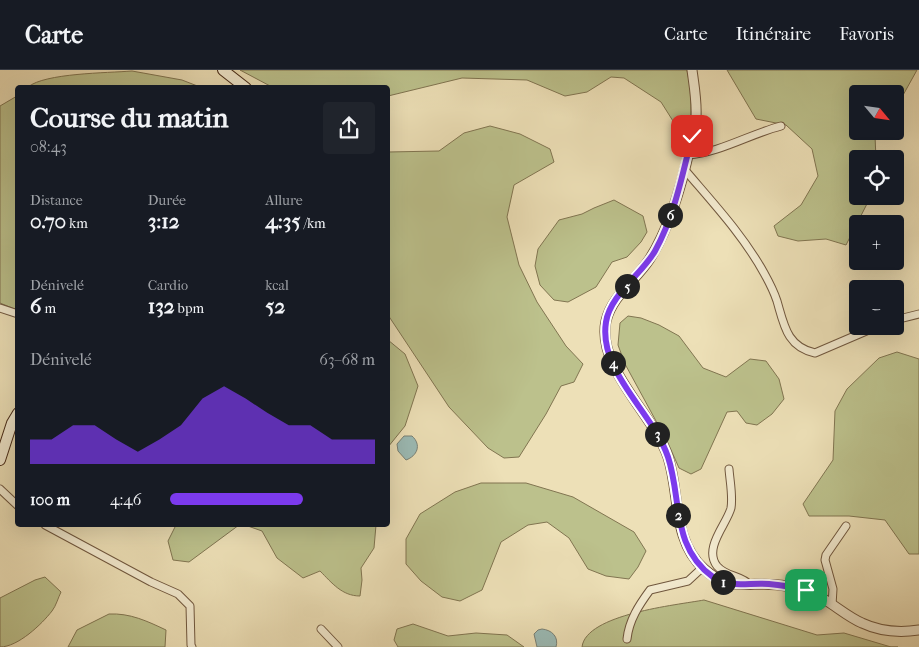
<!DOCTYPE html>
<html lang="fr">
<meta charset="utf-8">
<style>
:root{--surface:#171b24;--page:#20242c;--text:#f1f3f6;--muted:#9ea1a6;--line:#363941;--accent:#7c3aed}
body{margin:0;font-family:"IM FELL French Canon",serif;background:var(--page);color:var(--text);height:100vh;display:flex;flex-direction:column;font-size:19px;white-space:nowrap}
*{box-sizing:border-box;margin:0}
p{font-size:16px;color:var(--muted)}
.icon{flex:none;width:28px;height:28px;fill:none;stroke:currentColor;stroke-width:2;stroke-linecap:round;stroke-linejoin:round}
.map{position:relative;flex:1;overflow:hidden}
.panel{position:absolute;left:15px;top:15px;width:375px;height:442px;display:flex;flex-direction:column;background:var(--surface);border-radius:5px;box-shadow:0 5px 20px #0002}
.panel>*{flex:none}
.needle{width:32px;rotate:119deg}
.fabs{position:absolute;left:849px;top:15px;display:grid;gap:10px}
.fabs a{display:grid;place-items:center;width:55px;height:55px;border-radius:5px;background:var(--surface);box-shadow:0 5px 20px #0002;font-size:25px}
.pin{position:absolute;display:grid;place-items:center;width:42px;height:42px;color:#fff;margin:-21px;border-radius:10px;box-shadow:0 2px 8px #0006}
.km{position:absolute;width:25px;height:25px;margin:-12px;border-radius:50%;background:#222;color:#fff;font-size:14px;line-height:25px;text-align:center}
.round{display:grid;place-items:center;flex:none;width:52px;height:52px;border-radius:5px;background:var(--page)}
.headline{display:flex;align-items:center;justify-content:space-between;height:85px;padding:0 15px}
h1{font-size:28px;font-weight:800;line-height:38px}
.stats{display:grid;grid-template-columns:repeat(3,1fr);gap:8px;height:85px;padding:5px 15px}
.stats div{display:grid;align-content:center}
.stats b{font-size:21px;font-weight:800}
.stats small{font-size:14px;font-weight:400}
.stats p{font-size:14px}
.chart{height:140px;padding:10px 15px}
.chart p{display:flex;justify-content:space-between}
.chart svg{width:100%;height:90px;margin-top:5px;fill:var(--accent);opacity:.7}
ul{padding:0 15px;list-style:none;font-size:16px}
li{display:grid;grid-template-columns:80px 60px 1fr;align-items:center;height:38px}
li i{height:12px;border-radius:6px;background:var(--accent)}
header{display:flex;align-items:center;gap:30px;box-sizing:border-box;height:70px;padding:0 25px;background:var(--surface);border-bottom:1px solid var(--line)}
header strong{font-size:24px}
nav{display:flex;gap:28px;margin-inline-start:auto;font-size:18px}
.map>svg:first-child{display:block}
.green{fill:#bcc18c;stroke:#817551}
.water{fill:#9bbbb6;stroke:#798176}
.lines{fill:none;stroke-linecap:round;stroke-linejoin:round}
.minor-casing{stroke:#70573e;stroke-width:9}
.tertiary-casing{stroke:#70573e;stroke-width:11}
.secondary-casing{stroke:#462916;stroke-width:12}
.minor{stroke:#f3ebd0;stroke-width:7}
.tertiary{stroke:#f3ebd0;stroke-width:9}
.secondary{stroke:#f3ebd0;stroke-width:10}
.route-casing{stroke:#fff;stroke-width:10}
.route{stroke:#7c3aed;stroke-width:6}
</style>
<header>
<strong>Carte</strong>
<nav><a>Carte</a><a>Itinéraire</a><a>Favoris</a></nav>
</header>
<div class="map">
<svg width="919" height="577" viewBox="0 0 919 577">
<rect width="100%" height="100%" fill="#ede0b7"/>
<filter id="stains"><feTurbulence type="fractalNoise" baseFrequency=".004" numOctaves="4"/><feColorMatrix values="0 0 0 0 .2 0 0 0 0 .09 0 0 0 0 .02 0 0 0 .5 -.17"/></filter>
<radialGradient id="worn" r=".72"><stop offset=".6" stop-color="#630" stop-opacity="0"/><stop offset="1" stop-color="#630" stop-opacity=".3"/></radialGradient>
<!-- green -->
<g class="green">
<polygon points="240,0 687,0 691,21 691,50 684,55 673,51 661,32 624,8 611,7 587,22 565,26 527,10 462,8 388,26 388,18 272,17"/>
<polygon points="727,0 917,0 902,27 895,33 895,24 858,24 858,61 877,61 875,66 876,89 858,89 858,126 871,126 846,175 826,169 798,171 778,166 774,156 801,135 818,106 812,79 786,55 756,49"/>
<path d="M132,1L182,10L200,17H28C45,3 107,3 132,1Z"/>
<polygon points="17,26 17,240 0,233 0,36"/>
<polygon points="490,56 520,64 550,79 554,92 514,115 507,147 519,195 537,232 566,276 583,294 574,312 561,316 546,344 519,387 504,388 488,378 449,337 388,245 388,82 439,81 464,63"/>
<polygon points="614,130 643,146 647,162 641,172 627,187 612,192 596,217 568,232 554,230 540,215 535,196 538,179 559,150 582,144 594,138"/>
<polygon points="628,246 641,248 659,255 679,266 703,298 726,307 750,289 766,291 779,309 784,329 772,344 757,355 746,353 737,341 727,342 701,399 691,404 679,398 668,373 625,294 618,275 620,253"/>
<polygon points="388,270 405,284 418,316 405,356 388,377"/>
<polygon points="897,282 919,289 919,484 909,484 885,450 849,446 809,446 803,434 833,390 835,341 847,319 879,288"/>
<polygon points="481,413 526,413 573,427 634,462 646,481 638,497 629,509 606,506 588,499 569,468 547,452 528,455 501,472 482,520 460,531 442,527 421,511 406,494 406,469 420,444 455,422"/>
<polygon points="176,455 239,455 189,492 173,490 168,471"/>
<path d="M245,455H376L374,478L361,498L362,510L360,526C342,526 332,513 320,501L303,508L277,488L262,461Z"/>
<path d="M45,507L61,522C58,528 56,536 52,541C42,554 18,577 0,577V528L35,510Z"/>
<path d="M704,530L817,565L844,563L891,577H898H582C586,544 677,535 704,530Z"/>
<path d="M109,544C130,543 147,551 166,560L165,577H68L77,560Z"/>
<polygon points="413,554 448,566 476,563 507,565 524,577 398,577 394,570 397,559"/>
</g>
<!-- water -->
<g class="water">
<path d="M404,366H412C422,375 417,386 406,390L398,381L397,374Z"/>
<path d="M542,559C552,560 559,567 556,577H537L534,564L538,560Z"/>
</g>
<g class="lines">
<!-- minor casing -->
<g class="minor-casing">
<g id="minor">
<path d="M688,85C719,83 750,64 781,56"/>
<path d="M685,100C713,133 743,165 764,203C769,212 774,222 777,231C784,255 787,277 815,283L878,256"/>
<polyline points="0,238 18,244"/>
<polyline points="895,250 919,244"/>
<path d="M729,399C730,412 733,426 731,438C727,454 703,478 717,496C726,507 741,505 750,515"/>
<polyline points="0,419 18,436"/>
<polyline points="45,455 151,512 178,524 190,536 191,575 192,577"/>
<polyline points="832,535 833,519 825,490 826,485 846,456"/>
<polyline points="321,559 338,577"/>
<path d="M627,569C629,550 639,535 650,520L688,511L702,498"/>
</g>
</g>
<!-- tertiary casing -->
<g class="tertiary-casing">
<path id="tertiary" d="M692,0C694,15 697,31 696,47C695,57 692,67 690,77C682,114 669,159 649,190C635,211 612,226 606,251C596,297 654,345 668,387C680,423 672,471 704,499C733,525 753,509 786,516C798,518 811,522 822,528C836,536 848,547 862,553C881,562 899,563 919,560"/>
</g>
<!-- secondary casing -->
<g class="secondary-casing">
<g id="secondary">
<polyline points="223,0 246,18"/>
<polyline points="0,390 12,353 18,343"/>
</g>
</g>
<!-- minor -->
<use href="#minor" class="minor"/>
<!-- tertiary -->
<use href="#tertiary" class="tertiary"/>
<!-- secondary -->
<use href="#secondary" class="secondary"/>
</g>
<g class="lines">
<!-- route casing -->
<g class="route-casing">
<path id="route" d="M692,66C683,103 674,147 655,181C642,204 610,225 606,252C598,302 653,342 668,387C682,429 671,477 713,507C730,519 750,512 769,514C781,515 793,517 806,520"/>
</g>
<!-- route -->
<use href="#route" class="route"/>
</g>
<rect width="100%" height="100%" filter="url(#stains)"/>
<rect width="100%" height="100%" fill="url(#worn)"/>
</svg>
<div class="fabs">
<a><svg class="needle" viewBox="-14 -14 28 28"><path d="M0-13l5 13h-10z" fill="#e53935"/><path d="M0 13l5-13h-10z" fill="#9ea1a6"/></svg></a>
<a><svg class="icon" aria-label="locate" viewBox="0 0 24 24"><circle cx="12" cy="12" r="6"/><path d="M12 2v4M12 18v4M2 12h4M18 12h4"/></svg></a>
<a>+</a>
<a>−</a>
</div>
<div class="pin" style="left:806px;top:520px;background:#1e9e55"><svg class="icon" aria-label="arrive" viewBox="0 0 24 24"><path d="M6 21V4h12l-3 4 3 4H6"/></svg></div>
<div class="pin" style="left:692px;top:66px;background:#d93025"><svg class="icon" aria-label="check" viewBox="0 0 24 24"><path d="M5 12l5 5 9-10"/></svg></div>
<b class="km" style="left:723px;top:512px">1</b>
<b class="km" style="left:678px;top:445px">2</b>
<b class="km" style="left:657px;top:364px">3</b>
<b class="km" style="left:613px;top:293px">4</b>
<b class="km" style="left:627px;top:216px">5</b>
<b class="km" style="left:670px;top:145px">6</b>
<section class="panel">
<div class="headline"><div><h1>Course du matin</h1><p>08:43</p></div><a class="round"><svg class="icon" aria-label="share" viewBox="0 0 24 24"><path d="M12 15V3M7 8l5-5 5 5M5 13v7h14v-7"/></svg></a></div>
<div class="stats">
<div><p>Distance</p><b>0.70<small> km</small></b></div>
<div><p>Durée</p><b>3:12</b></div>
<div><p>Allure</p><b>4:35<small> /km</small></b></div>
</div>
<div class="stats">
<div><p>Dénivelé</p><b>6<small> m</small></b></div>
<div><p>Cardio</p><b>132<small> bpm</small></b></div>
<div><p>kcal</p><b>52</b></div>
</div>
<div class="chart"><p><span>Dénivelé</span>63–68 m</p>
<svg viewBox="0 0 160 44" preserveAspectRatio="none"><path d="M0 44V32L10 32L20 25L30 25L40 32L50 38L60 32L70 25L80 12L90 6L100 12L110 19L120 25L130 25L140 32L150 32L160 32V44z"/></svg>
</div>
<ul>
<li><b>100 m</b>4:46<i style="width:65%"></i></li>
</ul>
</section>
</div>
